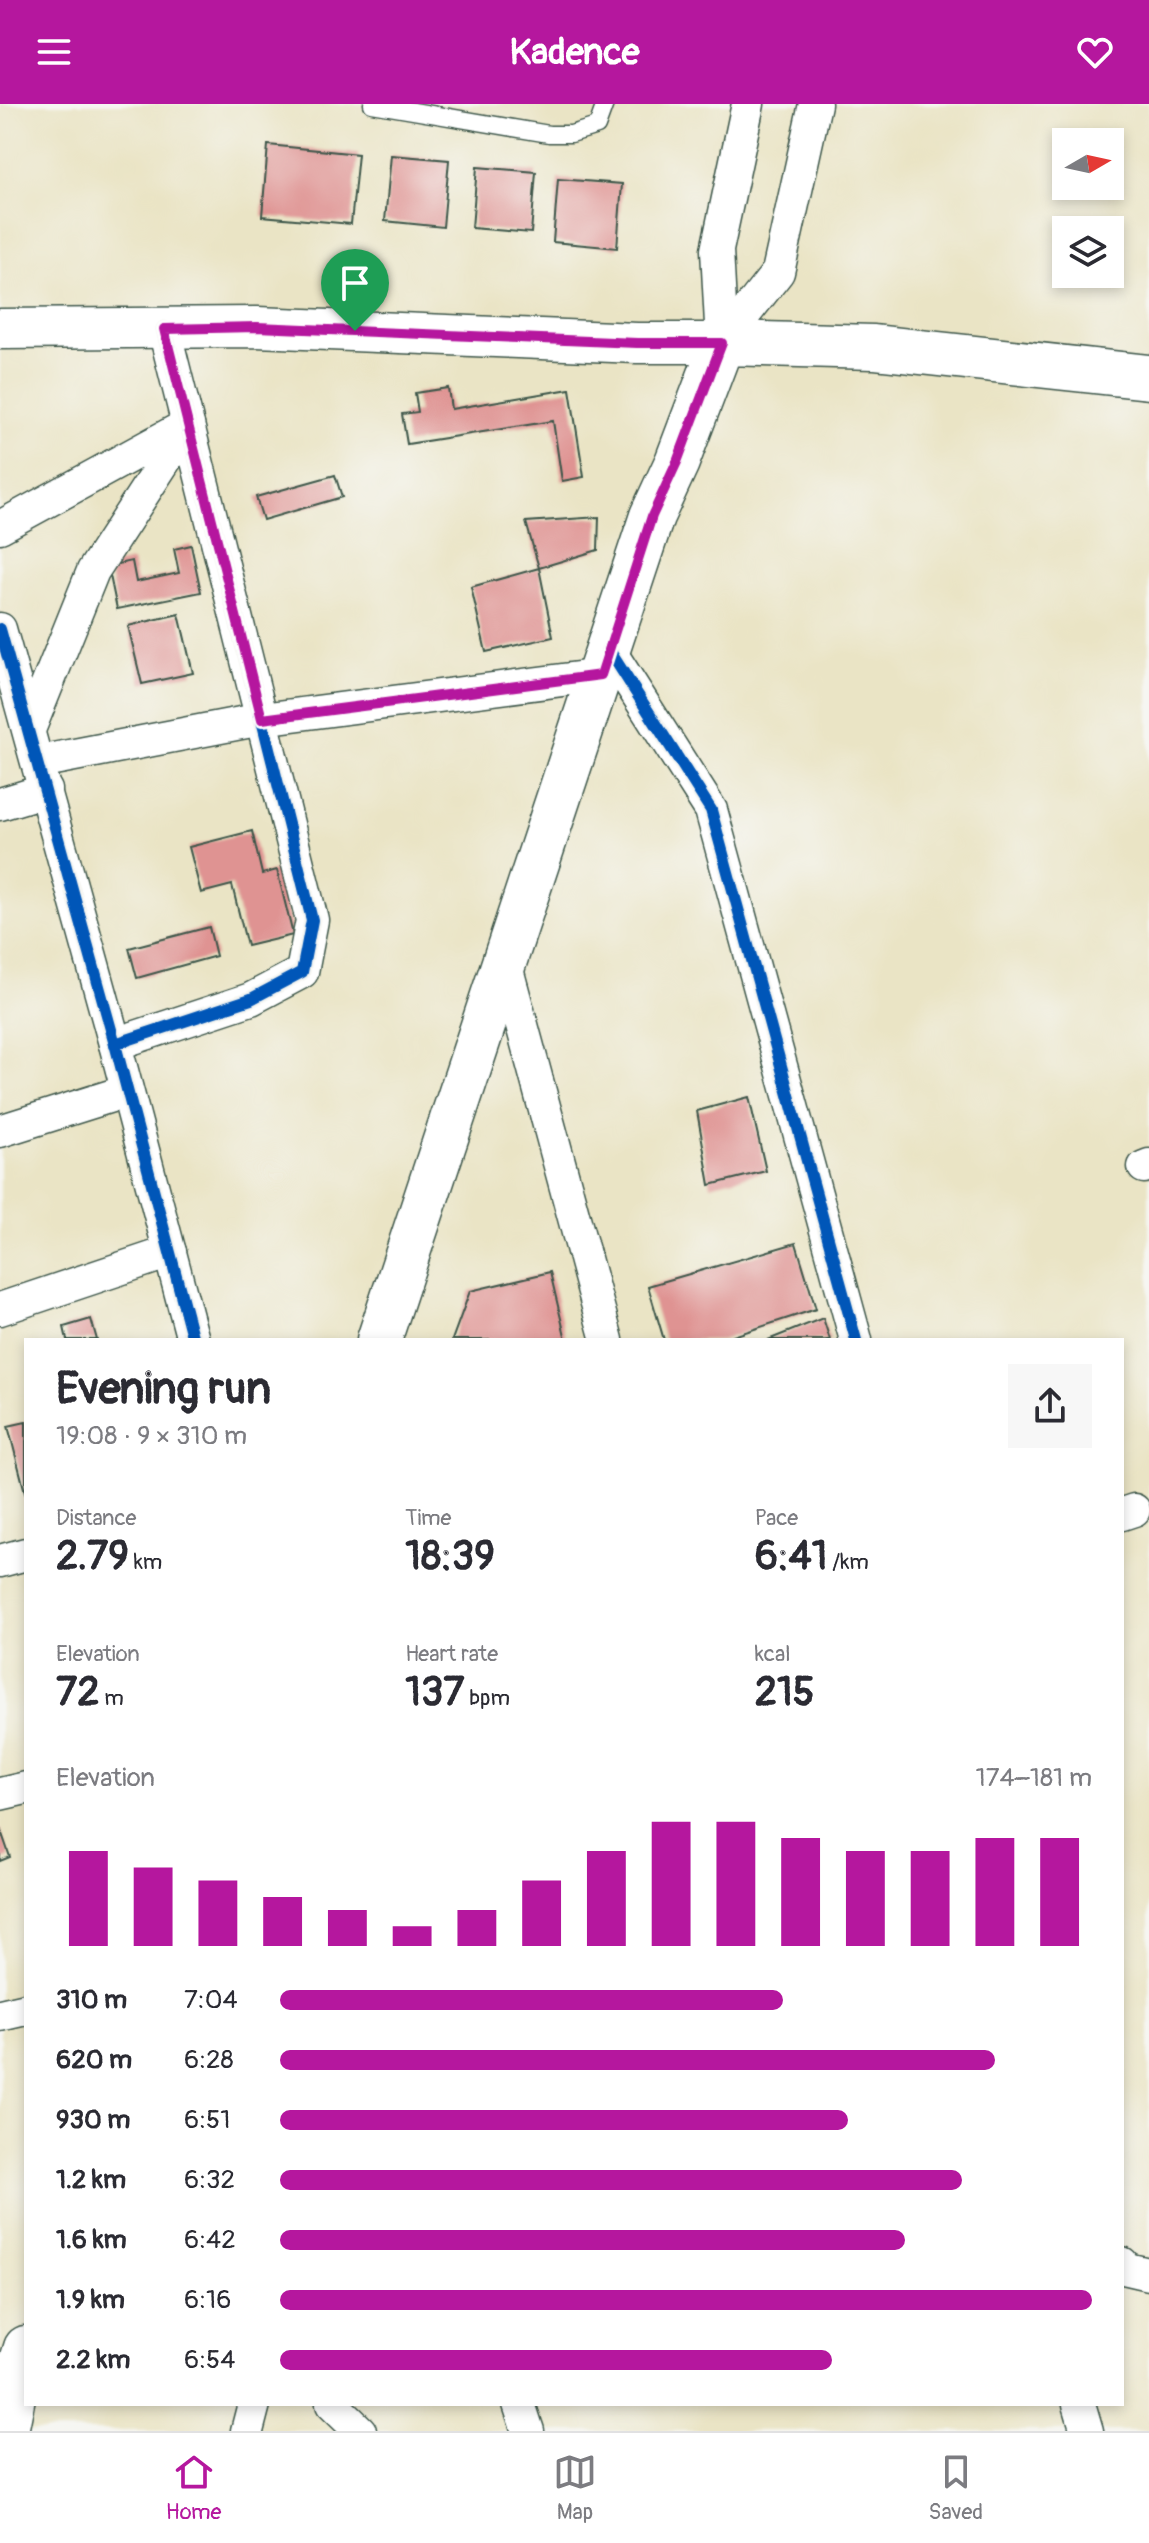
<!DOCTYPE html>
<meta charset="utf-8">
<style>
:root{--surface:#fff;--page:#f7f7f7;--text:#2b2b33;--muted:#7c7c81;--line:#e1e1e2;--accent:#b5179e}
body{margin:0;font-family:Pangolin,sans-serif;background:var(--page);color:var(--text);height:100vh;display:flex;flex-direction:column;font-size:30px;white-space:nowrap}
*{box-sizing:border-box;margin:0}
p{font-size:26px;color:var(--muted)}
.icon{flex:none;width:44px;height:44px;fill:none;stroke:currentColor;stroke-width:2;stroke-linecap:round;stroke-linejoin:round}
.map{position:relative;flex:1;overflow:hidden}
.drawer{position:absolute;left:24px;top:1234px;width:1100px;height:1068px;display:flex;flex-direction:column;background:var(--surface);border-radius:0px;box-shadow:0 4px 12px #0003}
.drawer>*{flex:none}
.needle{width:52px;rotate:81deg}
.buttons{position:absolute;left:1052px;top:24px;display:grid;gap:16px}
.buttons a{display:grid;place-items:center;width:72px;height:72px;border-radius:0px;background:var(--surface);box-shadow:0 4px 12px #0003;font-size:40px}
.pin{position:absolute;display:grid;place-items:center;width:68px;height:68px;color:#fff;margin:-82px -34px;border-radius:50% 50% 50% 0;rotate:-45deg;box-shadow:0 0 8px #0007}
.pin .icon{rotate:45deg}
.round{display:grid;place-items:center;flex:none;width:84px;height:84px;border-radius:0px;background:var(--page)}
.summary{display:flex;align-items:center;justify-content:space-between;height:136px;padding:0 32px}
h1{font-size:44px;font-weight:700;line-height:60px}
.figures{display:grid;grid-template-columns:repeat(3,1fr);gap:12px;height:136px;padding:8px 32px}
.figures div{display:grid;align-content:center}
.figures b{font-size:40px;font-weight:700}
.figures small{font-size:22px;font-weight:400}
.figures p{font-size:22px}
.chart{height:224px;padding:16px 32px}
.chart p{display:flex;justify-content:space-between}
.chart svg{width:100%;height:144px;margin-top:8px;stroke:var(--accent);stroke-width:6}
ul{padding:0 32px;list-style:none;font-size:26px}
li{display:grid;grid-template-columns:128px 96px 1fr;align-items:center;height:60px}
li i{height:20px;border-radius:10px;background:var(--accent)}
header{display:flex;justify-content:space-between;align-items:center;height:104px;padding:0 32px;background:var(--accent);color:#fff;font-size:36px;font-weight:700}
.tab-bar{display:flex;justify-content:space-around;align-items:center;height:112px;border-top:2px solid var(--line);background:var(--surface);font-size:22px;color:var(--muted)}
.tab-bar a{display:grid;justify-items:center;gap:4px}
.tab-bar .current{color:var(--accent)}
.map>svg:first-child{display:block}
.building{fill:#df9392}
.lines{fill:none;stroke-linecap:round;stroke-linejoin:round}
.service-casing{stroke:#3d564a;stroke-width:19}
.minor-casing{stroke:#3d564a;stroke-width:35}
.tertiary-casing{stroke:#3d564a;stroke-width:43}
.secondary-casing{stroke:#3d564a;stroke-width:47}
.service{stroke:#fff;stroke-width:16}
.minor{stroke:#fff;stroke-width:32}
.tertiary{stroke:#fff;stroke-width:40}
.secondary{stroke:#fff;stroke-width:44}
.cycleway-casing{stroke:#f6f6f2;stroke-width:17}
.cycleway{stroke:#0057b8;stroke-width:12}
.route-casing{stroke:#fff;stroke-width:16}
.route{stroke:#b5179e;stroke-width:10}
</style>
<header><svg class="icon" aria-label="menu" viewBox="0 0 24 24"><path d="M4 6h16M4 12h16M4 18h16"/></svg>Kadence<svg class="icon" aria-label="heart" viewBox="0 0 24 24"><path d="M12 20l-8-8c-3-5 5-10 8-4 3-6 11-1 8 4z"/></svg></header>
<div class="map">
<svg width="1149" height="2327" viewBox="0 0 1149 2327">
<rect width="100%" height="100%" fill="#f6f6f2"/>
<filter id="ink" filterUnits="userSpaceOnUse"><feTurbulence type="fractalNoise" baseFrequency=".0125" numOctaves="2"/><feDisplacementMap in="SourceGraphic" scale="16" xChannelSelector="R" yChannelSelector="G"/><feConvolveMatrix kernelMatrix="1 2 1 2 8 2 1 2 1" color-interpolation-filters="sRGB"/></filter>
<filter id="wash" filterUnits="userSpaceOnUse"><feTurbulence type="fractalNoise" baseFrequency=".006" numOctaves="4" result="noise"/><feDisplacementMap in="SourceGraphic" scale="32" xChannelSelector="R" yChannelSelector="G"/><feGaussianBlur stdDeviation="1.8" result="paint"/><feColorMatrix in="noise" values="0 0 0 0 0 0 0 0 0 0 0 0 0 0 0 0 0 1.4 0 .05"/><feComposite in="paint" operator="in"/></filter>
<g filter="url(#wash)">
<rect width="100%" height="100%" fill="#eae4c5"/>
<g id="blocks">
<!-- building -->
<g class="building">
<polygon points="268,41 358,50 351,120 262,112"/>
<polygon points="391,51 449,56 443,123 385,117"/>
<polygon points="477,63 536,68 531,129 472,124"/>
<polygon points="558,75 622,80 617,144 553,138"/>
<polygon points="448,284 451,305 570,285 584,373 562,377 553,317 407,340 402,310 418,308 415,289"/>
<polygon points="335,371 342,393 263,416 256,393"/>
<polygon points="599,413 598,446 539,464 553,533 486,548 471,483 539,464 526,418"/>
<polygon points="191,441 201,488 117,505 108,462 132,457 136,478 179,469 174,445"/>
<polygon points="179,510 193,569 142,580 128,522"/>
<polygon points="252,727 262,770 277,766 293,831 247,842 232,781 201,789 189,743"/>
<polygon points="209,823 216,852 137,874 129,844"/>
<polygon points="749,993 766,1067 710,1081 697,1007"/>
<polygon points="796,1139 816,1205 721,1236 664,1236 648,1182"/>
<polygon points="550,1168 566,1236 452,1236 470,1187"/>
<polygon points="823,1214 830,1236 768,1236"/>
<polygon points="91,1215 97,1236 67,1236 64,1223"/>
<polygon points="26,1318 26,1387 25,1388 8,1322"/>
<polygon points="0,1724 10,1753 0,1757"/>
</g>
</g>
</g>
<g filter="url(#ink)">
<use href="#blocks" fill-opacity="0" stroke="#3d564a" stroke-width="2"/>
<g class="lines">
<!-- service casing -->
<g class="service-casing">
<polyline id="service" points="372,0 549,30 571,30 597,22 605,0"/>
</g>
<!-- minor casing -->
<g class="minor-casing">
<g id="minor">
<polyline points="722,239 778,168 815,0"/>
<polyline points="722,239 717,146 748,0"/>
<polyline points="0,423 185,322"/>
<polyline points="0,525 115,940 193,1236"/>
<polyline points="609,546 711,706 856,1236"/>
<polyline points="29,626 93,467 188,321"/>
<polyline points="38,658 262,615 601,571"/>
<polyline points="0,700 46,686"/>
<polyline points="505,858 607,1236"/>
<polyline points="115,940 251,895 302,868 312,816 164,225"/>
<polyline points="0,1027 127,987"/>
<polyline points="1144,1063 1149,1061"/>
<polyline points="0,1205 170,1148"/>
<polyline points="1122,1410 1134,1406"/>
<polyline points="0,1457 26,1450"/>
<polyline points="0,1690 26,1684"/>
<polyline points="0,1911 26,1905"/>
<polyline points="1122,2159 1123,2164 1149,2170"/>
<polyline points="332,2300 360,2327"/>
<polyline points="519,2300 528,2327"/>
<polyline points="1079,2300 1087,2327"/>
<polyline points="247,2327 254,2300"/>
</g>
</g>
<!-- tertiary casing -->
<g class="tertiary-casing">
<polyline id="tertiary" points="0,225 257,223 637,239 722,239"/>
</g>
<!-- secondary casing -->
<g class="secondary-casing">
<g id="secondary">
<polyline points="379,1236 652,412 677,358 722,239 874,243 1149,273"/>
<polyline points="6,2327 17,2273 26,2244"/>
</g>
</g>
<!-- service -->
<use href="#service" class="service"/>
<!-- minor -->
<use href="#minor" class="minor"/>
<!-- tertiary -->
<use href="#tertiary" class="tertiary"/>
<!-- secondary -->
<use href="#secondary" class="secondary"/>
<!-- cycleway casing -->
<g class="cycleway-casing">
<g id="cycleway">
<polyline points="0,525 115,940 193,1236"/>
<polyline points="609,546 711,706 856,1236"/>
<polyline points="115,940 251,895 302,868 312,816 164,225"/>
</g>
</g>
<!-- cycleway -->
<use href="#cycleway" class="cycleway"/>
</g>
</g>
<g class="lines" filter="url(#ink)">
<!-- route casing -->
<g class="route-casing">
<polygon id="route" points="257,223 637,239 722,239 677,358 652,412 601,571 262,615 164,225"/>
</g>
<!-- route -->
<use href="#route" class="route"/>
</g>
</svg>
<div class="buttons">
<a><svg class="needle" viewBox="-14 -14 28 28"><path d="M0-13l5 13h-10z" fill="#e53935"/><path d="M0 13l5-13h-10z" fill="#7c7c81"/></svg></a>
<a><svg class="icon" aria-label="layers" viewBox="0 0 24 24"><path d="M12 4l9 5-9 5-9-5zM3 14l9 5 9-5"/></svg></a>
</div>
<div class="pin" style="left:355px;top:227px;background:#1e9e55"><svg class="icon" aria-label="arrive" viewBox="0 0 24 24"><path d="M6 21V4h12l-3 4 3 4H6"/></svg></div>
<section class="drawer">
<div class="summary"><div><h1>Evening run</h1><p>19:08 · 9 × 310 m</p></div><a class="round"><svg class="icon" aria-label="share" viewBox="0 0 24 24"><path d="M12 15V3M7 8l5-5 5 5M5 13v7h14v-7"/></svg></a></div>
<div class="figures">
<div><p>Distance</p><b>2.79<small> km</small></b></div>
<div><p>Time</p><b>18:39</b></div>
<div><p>Pace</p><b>6:41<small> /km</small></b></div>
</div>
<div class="figures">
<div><p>Elevation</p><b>72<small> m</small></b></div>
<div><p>Heart rate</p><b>137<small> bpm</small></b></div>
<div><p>kcal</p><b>215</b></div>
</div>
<div class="chart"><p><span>Elevation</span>174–181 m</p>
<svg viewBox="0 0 160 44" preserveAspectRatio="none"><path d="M5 44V15M15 44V20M25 44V24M35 44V29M45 44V33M55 44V38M65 44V33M75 44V24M85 44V15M95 44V6M105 44V6M115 44V11M125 44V15M135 44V15M145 44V11M155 44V11"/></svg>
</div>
<ul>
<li><b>310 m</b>7:04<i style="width:62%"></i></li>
<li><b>620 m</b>6:28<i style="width:88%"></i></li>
<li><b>930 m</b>6:51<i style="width:70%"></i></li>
<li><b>1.2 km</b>6:32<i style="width:84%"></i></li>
<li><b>1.6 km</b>6:42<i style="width:77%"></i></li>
<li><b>1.9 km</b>6:16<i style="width:100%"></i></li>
<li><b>2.2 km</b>6:54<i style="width:68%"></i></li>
</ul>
</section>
</div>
<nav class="tab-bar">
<a class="current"><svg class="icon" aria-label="home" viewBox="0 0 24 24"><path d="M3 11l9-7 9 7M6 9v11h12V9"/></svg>Home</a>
<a><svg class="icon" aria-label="map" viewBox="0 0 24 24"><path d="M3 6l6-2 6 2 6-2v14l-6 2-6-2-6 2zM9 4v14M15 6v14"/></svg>Map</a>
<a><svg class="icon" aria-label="saved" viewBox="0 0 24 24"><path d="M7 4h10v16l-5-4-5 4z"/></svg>Saved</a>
</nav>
